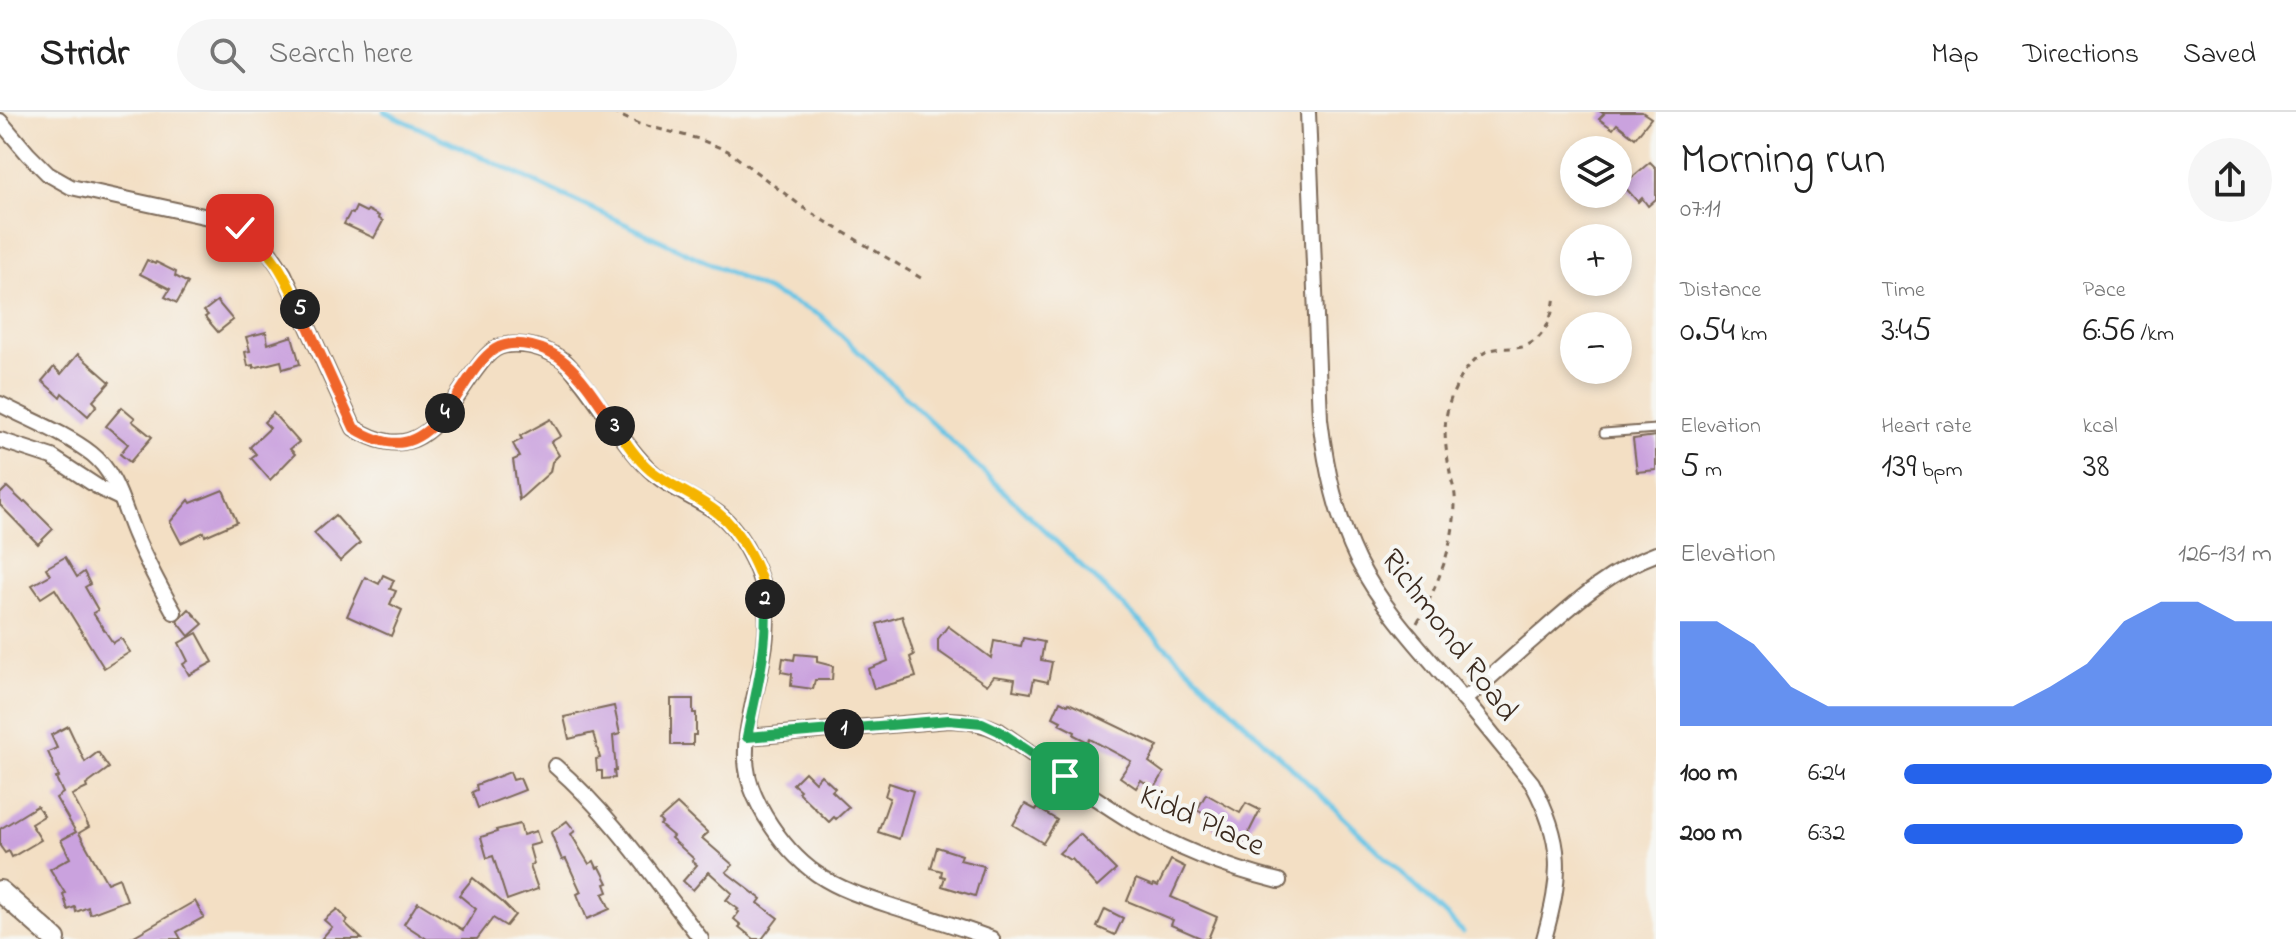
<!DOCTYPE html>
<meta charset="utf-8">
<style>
:root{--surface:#fff;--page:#f6f6f6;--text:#222;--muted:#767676;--line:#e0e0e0;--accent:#2563eb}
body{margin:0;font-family:"Indie Flower",sans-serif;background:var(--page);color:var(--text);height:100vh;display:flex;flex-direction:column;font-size:30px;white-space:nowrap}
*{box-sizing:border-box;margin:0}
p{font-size:26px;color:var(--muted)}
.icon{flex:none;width:44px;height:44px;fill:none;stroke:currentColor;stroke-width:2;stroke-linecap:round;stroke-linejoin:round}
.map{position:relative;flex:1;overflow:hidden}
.details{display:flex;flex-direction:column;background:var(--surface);width:640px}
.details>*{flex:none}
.controls{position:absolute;left:1560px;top:24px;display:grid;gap:16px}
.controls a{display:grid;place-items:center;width:72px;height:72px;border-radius:50%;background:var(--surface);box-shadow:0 4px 12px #0003;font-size:40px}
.pin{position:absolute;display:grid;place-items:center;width:68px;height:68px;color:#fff;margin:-34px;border-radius:16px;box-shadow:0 4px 12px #0006}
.km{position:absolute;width:40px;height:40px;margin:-20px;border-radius:50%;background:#222;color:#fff;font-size:22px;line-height:40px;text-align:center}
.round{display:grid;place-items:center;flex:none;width:84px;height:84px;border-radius:42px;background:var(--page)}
.head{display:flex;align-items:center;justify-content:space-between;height:136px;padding:0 24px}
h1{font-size:44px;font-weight:600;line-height:60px}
.stats{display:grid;grid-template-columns:repeat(3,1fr);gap:12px;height:136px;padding:8px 24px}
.stats div{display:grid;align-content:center}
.stats b{font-size:34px;font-weight:600}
.stats small{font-size:22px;font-weight:400}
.stats p{font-size:22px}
.chart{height:224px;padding:16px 24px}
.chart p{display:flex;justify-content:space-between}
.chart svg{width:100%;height:144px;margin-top:8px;fill:var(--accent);opacity:.7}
ul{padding:0 24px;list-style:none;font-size:26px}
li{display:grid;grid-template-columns:128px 96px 1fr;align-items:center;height:60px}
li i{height:20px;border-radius:10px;background:var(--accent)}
header{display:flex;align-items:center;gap:48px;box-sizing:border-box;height:112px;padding:0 40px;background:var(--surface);border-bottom:2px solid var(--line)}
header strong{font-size:38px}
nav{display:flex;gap:44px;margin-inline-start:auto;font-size:28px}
.search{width:560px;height:72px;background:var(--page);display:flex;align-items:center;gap:20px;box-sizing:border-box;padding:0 28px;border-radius:44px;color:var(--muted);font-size:30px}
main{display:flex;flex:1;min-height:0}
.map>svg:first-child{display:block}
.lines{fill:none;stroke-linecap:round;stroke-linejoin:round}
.stream{stroke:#67c4e5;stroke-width:5}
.building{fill:#caa2de}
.service-casing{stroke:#7b6958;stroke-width:11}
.minor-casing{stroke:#7b6958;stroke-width:18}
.secondary-casing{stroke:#7b6958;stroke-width:24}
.path{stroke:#7b6958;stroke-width:3;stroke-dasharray:6 6;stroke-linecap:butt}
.service{stroke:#fff;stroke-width:7}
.minor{stroke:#fff;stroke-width:14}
.secondary{stroke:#fff;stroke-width:20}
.split-1-casing{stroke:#fff;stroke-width:16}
.split-2-casing{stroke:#fff;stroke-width:16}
.split-3-casing{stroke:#fff;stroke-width:16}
.split-4-casing{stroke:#fff;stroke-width:16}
.split-5-casing{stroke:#fff;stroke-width:16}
.split-6-casing{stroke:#fff;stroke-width:16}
.split-1{stroke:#22a559;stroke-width:10}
.split-2{stroke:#22a559;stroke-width:10}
.split-3{stroke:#f5b400;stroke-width:10}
.split-4{stroke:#f0652b;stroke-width:10}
.split-5{stroke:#f0652b;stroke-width:10}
.split-6{stroke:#f5b400;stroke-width:10}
.labels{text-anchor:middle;stroke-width:8;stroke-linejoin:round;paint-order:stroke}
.street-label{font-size:32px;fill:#3b2a1e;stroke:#f6f6f2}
</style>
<header>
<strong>Stridr</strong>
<div class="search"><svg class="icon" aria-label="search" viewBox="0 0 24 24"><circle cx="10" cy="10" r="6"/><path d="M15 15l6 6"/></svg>Search here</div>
<nav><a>Map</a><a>Directions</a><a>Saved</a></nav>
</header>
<main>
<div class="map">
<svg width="1656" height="827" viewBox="0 0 1656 827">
<rect width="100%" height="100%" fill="#f6f6f2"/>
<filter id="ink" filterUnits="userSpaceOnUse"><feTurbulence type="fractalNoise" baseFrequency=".0125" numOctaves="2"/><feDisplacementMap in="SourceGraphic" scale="16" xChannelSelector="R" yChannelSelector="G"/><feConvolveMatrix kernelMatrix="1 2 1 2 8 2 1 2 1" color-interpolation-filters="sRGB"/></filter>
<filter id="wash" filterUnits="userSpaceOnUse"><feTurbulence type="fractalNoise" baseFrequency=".006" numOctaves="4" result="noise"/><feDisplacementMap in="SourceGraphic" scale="32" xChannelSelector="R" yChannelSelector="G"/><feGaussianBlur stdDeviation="1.8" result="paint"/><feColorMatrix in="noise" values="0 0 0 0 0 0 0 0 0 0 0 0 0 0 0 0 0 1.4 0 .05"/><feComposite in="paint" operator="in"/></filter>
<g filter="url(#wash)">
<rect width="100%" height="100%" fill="#f3dfc4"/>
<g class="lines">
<!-- stream -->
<polyline class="stream" points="385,0 820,203 1463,820"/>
</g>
<g id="blocks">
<!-- building -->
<g class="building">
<polygon points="1601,0 1642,0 1651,6 1635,26 1617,12 1613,17 1599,7 1604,2"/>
<polygon points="1650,50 1656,56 1656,87 1648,94 1642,86 1638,90 1623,73"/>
<polygon points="356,95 366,100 368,98 379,104 378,106 383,109 374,126 344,112 350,101 353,102"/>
<polygon points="147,148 155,152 156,150 176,160 175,164 188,171 177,191 165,185 170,177 140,162"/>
<polygon points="217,189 233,208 218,220 205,205 208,203 204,199"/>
<polygon points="266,220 268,232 292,224 300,252 283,257 281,249 253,256 253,253 248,254 245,240 250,239 246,225"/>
<polygon points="78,242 110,270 93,289 97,293 88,304 62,281 60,285 42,269 54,255 61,262"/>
<polygon points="122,295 135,306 132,309 152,325 130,350 120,342 128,332 106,314"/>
<polygon points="273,301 299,330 290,337 295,342 270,368 251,346 256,342 250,335 270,316 264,310"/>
<polygon points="551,307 561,324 551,330 559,343 552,350 550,360 519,388 513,348 520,345 513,332 522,327 520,324"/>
<polygon points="1656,324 1656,358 1637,360 1633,327"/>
<polygon points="7,375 23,390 25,389 53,417 38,432 0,393 0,382"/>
<polygon points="223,378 237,410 205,424 204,420 181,431 170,410 189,388 191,391"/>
<polygon points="335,403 360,431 340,449 314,421"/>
<polygon points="65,445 77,465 84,460 90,472 85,475 98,498 93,501 113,531 121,526 130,540 104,556 55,477 41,486 32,473 50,463 46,456"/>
<polygon points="383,463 394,468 390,477 396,479 390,492 402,498 391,524 347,504 365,465 379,472"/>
<polygon points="189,497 203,512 189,524 177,509"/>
<polygon points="902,504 914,543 910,545 916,565 874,577 868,557 888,549 877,512"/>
<polygon points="948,514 991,546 994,529 1021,534 1023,526 1044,530 1041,548 1052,550 1048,570 1034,567 1031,581 1013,578 1015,567 994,564 987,573 938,539 938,527"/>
<polygon points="197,521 213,550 189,563 183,552 188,549 179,531"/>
<polygon points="795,542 817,544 817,550 833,554 832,568 815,568 813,577 791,574 792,562 781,560 783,546 794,548"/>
<polygon points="671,587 693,587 693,601 696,601 696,623 693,623 693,633 671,633"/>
<polygon points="1060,589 1068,593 1069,591 1158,634 1149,650 1164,661 1154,677 1141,668 1136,676 1120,665 1131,649 1090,627 1088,630 1074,623 1075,620 1059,612 1061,609 1053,605"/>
<polygon points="614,594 620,622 613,624 616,659 614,659 615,666 602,667 602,659 597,659 596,647 600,646 593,621 569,627 564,605"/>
<polygon points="68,614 85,650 98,640 109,656 86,673 87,676 72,683 89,715 79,721 107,771 119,766 127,788 90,802 88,795 76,800 75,795 68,798 63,782 65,781 50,757 70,746 61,728 76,720 56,686 63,681 56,666 59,665 48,640 57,636 51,623"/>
<polygon points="510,660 513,668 520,666 525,678 478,696 472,680 477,678 476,673"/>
<polygon points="805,660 815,670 821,663 835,676 832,679 849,695 836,707 834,705 829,710 798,680 800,678 793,672"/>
<polygon points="889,671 913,679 899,727 878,720 890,686 885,684"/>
<polygon points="1206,682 1240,701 1246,691 1260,698 1244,730 1228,721 1226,724 1212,715 1215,709 1197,698"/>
<polygon points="677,692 708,721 702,726 733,753 726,760 761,787 758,791 778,806 762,827 754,827 739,815 741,813 734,807 739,800 736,798 738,797 726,788 732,781 709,760 693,778 683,769 697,753 692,749 694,747 671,726 673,724 660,713 662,711 659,708"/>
<polygon points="1025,692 1036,698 1037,696 1057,708 1043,731 1013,713"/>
<polygon points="37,694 44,704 31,712 41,728 12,745 9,739 5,741 0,734 0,717"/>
<polygon points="567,709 575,719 571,722 589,752 594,749 597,756 600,755 608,771 605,772 608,780 603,782 610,797 587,807 577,782 581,780 566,747 562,748 551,721"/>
<polygon points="520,712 523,723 536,719 540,731 529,734 534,752 530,753 531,757 538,777 507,788 493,744 487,746 481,725 497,720 496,718"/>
<polygon points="1080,722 1116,758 1097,775 1072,747 1070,748 1059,741"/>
<polygon points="937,735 962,743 960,748 984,754 975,784 942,774 945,765 941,764 942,759 931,756"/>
<polygon points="1171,748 1185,755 1171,785 1217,805 1208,827 1203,827 1171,813 1173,808 1127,789 1136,767 1153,774 1154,772 1158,774"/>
<polygon points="473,766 502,790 515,803 506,814 493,806 477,827 427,827 404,812 418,790 463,818 476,797 459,783"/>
<polygon points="195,789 204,805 177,820 181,827 129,827"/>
<polygon points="337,797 348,808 345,811 362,827 321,827 332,815 324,808"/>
<polygon points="1105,797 1123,806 1115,823 1097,815"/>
</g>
</g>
</g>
<g filter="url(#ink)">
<use href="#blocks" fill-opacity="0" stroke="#7b6958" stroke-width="2"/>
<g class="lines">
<!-- service casing -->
<g class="service-casing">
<polyline id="service" points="1604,321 1656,317"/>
</g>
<!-- minor casing -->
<g class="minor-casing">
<g id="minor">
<path d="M1308,0L1320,307C1326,357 1336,404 1358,449C1381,494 1417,533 1450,571C1478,604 1505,638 1532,671C1564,730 1562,763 1544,827"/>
<path d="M0,9L28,42L48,62L71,75L208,105L240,116L255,126L268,138L284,162L354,316C415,354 439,311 471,264C478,255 485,243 495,237C503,232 515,232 524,233C537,234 553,241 563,248C571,254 577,264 583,271C604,298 621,328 645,353C664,374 692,384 715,399C738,414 759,455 764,481C774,529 753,577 747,624C743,656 749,677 765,704C779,727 795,747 817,762C839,777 864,785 889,793C923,804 958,814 992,827"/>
<path d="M0,292C30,308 65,321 92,342C117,362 123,395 135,423C146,449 160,475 174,500"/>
<polyline points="0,328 52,345 101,377 120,386"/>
<path d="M1464,588C1491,565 1517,541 1544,518C1579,487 1612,458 1656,442"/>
<path d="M747,625L949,608C968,608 982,611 999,619C1043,649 1086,682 1131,709C1177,737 1227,756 1279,769"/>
<path d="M555,654C611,702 656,769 701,827"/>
</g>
</g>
<!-- secondary casing -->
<g class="secondary-casing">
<polyline id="secondary" points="0,779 55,827"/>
</g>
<!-- path -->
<g class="path">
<polyline points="612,0 639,12 699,27 728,39 808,99 926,169"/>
<path d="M1417,511C1437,475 1455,432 1455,390C1456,382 1453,374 1451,366C1445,334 1440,308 1455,277C1462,262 1474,243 1491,238C1501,235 1512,237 1522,235C1546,228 1553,204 1555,182"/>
</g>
<!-- service -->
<use href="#service" class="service"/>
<!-- minor -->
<use href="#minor" class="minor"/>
<!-- secondary -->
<use href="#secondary" class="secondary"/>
</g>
</g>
<g class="lines" filter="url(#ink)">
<!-- split-1 casing -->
<g class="split-1-casing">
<polyline id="split-1" points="844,617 949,608 982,611 999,619 1065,664"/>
</g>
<!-- split-2 casing -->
<g class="split-2-casing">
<path id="split-2" d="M765,487C769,534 756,579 747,625L844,617"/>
</g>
<!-- split-3 casing -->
<g class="split-3-casing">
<path id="split-3" d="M615,314C625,329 636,346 650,358C671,375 697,384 718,401C740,418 763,460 765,487"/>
</g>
<!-- split-4 casing -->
<g class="split-4-casing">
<path id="split-4" d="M445,301C460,283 476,249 495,237C515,225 549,236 565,250C585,267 600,293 615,314"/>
</g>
<!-- split-5 casing -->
<g class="split-5-casing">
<path id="split-5" d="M300,197L354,316C393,340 416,335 445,301"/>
</g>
<!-- split-6 casing -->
<g class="split-6-casing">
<path id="split-6" d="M240,116C273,138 284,162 300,197"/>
</g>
<!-- split-1 -->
<use href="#split-1" class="split-1"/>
<!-- split-2 -->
<use href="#split-2" class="split-2"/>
<!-- split-3 -->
<use href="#split-3" class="split-3"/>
<!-- split-4 -->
<use href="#split-4" class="split-4"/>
<!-- split-5 -->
<use href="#split-5" class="split-5"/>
<!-- split-6 -->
<use href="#split-6" class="split-6"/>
</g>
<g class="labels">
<!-- street labels -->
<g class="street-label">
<text transform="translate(1451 522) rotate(53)" y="11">Richmond Road</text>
<text transform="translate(1203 707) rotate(24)" y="11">Kidd Place</text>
</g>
</g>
</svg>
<div class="controls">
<a><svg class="icon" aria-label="layers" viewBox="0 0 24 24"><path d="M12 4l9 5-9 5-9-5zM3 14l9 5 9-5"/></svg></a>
<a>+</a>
<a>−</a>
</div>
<div class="pin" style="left:1065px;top:664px;background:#1e9e55"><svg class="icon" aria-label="arrive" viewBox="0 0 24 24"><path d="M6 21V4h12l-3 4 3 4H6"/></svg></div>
<div class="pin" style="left:240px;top:116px;background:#d93025"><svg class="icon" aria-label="check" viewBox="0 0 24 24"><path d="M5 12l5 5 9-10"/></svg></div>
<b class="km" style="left:844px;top:617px">1</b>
<b class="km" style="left:765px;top:487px">2</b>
<b class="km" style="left:615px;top:314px">3</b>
<b class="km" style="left:445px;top:301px">4</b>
<b class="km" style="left:300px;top:197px">5</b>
</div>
<section class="details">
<div class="head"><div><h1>Morning run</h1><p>07:11</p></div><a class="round"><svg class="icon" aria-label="share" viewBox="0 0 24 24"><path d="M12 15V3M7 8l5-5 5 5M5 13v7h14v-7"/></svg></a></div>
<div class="stats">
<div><p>Distance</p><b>0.54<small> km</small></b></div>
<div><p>Time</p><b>3:45</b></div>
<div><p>Pace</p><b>6:56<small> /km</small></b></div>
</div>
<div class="stats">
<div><p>Elevation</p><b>5<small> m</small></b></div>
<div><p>Heart rate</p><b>139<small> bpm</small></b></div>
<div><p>kcal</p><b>38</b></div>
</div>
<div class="chart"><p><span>Elevation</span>126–131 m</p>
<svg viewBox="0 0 160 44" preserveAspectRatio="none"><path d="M0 44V12L10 12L20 19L30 32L40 38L50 38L60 38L70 38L80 38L90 38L100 32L110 25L120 12L130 6L140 6L150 12L160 12V44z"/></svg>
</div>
<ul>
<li><b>100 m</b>6:24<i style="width:100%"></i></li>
<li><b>200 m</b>6:32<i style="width:92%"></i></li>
</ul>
</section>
</main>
